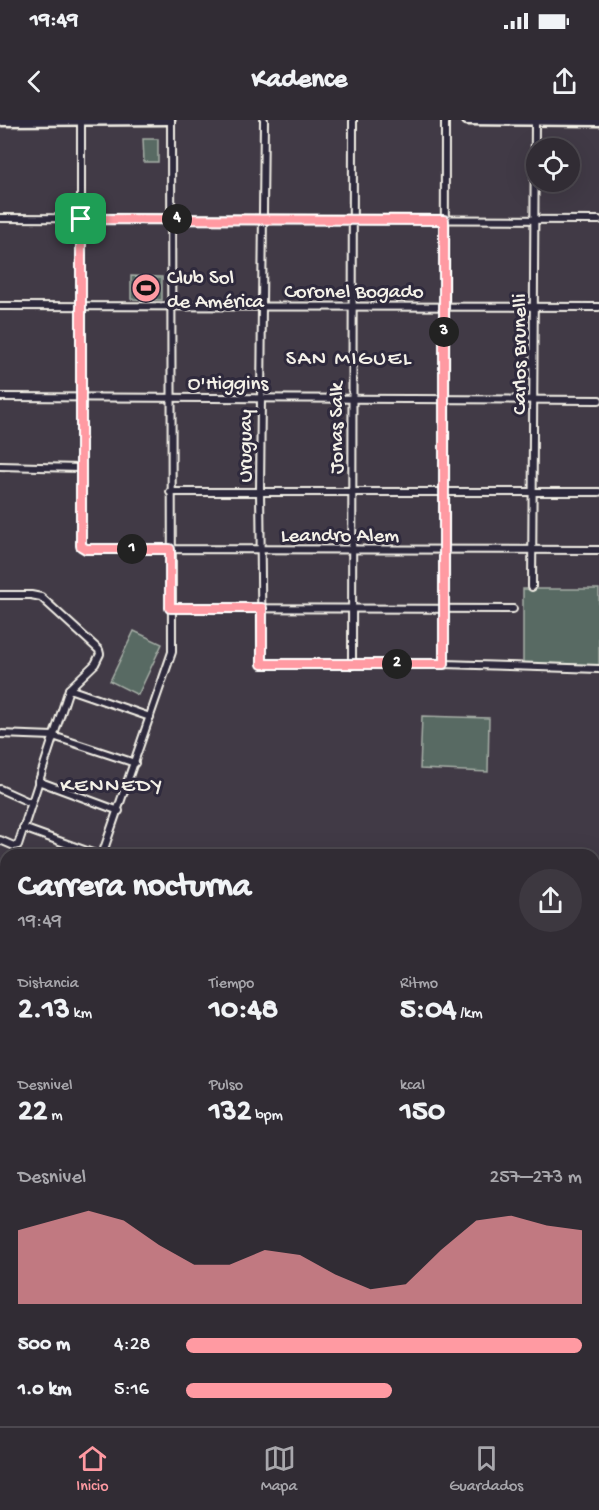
<!DOCTYPE html>
<html lang="es">
<meta charset="utf-8">
<style>
:root{--surface:#312c34;--page:#3d3840;--text:#f1f3f6;--muted:#a8a7ac;--line:#4c484f;--accent:#ff9aa2}
body{margin:0;font-family:"Gochi Hand",sans-serif;background:var(--page);color:var(--text);height:100vh;display:flex;flex-direction:column;font-size:22px;white-space:nowrap}
*{box-sizing:border-box;margin:0}
p{font-size:20px;color:var(--muted)}
.icon{flex:none;width:33px;height:33px;fill:none;stroke:currentColor;stroke-width:2;stroke-linecap:round;stroke-linejoin:round}
.map{position:relative;flex:1;overflow:hidden}
.panel{position:absolute;left:0px;top:729px;width:600px;height:578px;display:flex;flex-direction:column;background:var(--surface);border-radius:18px 18px 0 0;box-shadow:0 6px 24px #0002,0 0 0 2px var(--line)}
.panel>*{flex:none}
.fabs{position:absolute;left:526px;top:18px;display:grid;gap:12px}
.fabs a{display:grid;place-items:center;width:54px;height:54px;border-radius:50%;background:var(--surface);box-shadow:0 6px 24px #0002,0 0 0 2px var(--line);font-size:30px}
.pin{position:absolute;display:grid;place-items:center;width:51px;height:51px;color:#fff;margin:-26px;border-radius:12px;box-shadow:0 3px 9px #0006}
.km{position:absolute;width:30px;height:30px;margin:-15px;border-radius:50%;background:#222;color:#fff;font-size:16px;line-height:30px;text-align:center}
.round{display:grid;place-items:center;flex:none;width:63px;height:63px;border-radius:32px;background:var(--page)}
.summary{display:flex;align-items:center;justify-content:space-between;height:102px;padding:0 18px}
h1{font-size:33px;font-weight:700;line-height:45px}
.figures{display:grid;grid-template-columns:repeat(3,1fr);gap:9px;height:102px;padding:6px 18px}
.figures div{display:grid;align-content:center}
.figures b{font-size:30px;font-weight:700}
.figures small{font-size:16px;font-weight:400}
.figures p{font-size:16px}
.chart{height:168px;padding:12px 18px}
.chart p{display:flex;justify-content:space-between}
.chart svg{width:100%;height:108px;margin-top:6px;fill:var(--accent);opacity:.7}
ul{padding:0 18px;list-style:none;font-size:20px}
li{display:grid;grid-template-columns:96px 72px 1fr;align-items:center;height:45px}
li i{height:15px;border-radius:8px;background:var(--accent)}
.status{display:flex;justify-content:space-between;align-items:center;height:42px;padding:0 30px;background:var(--surface);direction:ltr}
.status svg{height:16px;fill:currentColor}
header{display:flex;justify-content:space-between;align-items:center;height:78px;padding:0 18px;background:var(--surface);font-size:27px;font-weight:700}
.tabs{display:flex;justify-content:space-around;align-items:center;height:84px;border-top:2px solid var(--line);background:var(--surface);font-size:16px;color:var(--muted)}
.tabs a{display:grid;justify-items:center;gap:3px}
.tabs .current{color:var(--accent)}
.map>svg:first-child{display:block}
.green{fill:#586b64;stroke:#a6aea6;stroke-width:1.5}
.lines{fill:none;stroke-linecap:round;stroke-linejoin:round}
.minor-casing{stroke:#f4f1e8;stroke-width:10}
.major-casing{stroke:#f4f1e8;stroke-width:13}
.minor{stroke:#2f2a3d;stroke-width:6}
.major{stroke:#2f2a3d;stroke-width:8}
.route-casing{stroke:#fff;stroke-width:12}
.route{stroke:#ff9aa2;stroke-width:8}
.labels{text-anchor:middle;stroke-width:6;stroke-linejoin:round;paint-order:stroke}
.poi-label{font-size:21px;fill:#f4f1e8;stroke:#2f2a3d;text-anchor:start}
.street-label{font-size:21px;fill:#f4f1e8;stroke:#2f2a3d}
.neighbourhood-label{font-size:22px;letter-spacing:1.5px;fill:#f4f1e8;stroke:#2f2a3d}
</style>
<div class="status"><b>19:49</b><svg viewBox="0 0 49 12"><path d="M0 12V9h3v3zM5 12V6h3v6zM10 12V3h3v9zM15 12V0h3v12zM26 1h20v11H26zM47 4h2v5h-2z"/></svg></div>
<header><svg class="icon" aria-label="back" viewBox="0 0 24 24"><path d="M15 5l-7 7 7 7"/></svg>Kadence<svg class="icon" aria-label="share" viewBox="0 0 24 24"><path d="M12 15V3M7 8l5-5 5 5M5 13v7h14v-7"/></svg></header>
<div class="map">
<svg width="599" height="1306" viewBox="0 0 599 1306">
<rect width="100%" height="100%" fill="#413a46"/>
<filter id="ink" filterUnits="userSpaceOnUse"><feTurbulence type="fractalNoise" baseFrequency=".0167" numOctaves="2"/><feDisplacementMap in="SourceGraphic" scale="12" xChannelSelector="R" yChannelSelector="G"/><feConvolveMatrix kernelMatrix="1 2 1 2 8 2 1 2 1" color-interpolation-filters="sRGB"/></filter>
<g filter="url(#ink)">
<!-- green -->
<g class="green">
<polygon points="143,19 158,19 158,42 144,42"/>
<polygon points="131,156 162,157 162,180 131,179"/>
<polygon points="523,469 599,469 599,546 523,545"/>
<polygon points="134,511 162,524 138,575 110,561"/>
<polygon points="422,596 489,598 488,652 420,649"/>
<polygon points="6,1068 6,1162 0,1164 0,1069"/>
<rect x="594" y="1184" width="5" height="72"/>
<rect x="110" y="1301" width="46" height="5"/>
<polygon points="177,1301 229,1301 229,1306 176,1306"/>
</g>
<g class="lines">
<!-- minor casing -->
<g class="minor-casing">
<g id="minor">
<polyline points="81,0 81,426 86,429 599,430"/>
<polyline points="264,0 260,370 262,544 444,544 599,549"/>
<polyline points="0,98 599,100"/>
<polyline points="0,186 599,187"/>
<polyline points="0,277 599,280"/>
<polyline points="0,346 80,348"/>
<polyline points="170,372 599,372"/>
<polyline points="532,467 535,0"/>
<polyline points="0,475 31,475 41,477 99,530 100,534 95,544 69,569 18,725 14,726 0,720"/>
<polyline points="170,488 513,489"/>
<polyline points="444,544 445,0"/>
<polyline points="352,545 353,0"/>
<polyline points="69,569 150,597"/>
<polyline points="0,614 53,616 135,643"/>
<polyline points="38,661 119,691"/>
<polyline points="0,669 31,683"/>
<polyline points="23,708 98,735"/>
<polyline points="102,735 172,532 171,0"/>
<polyline points="594,862 599,862"/>
<polyline points="594,875 599,876"/>
<polyline points="594,985 599,985"/>
<polyline points="594,1047 599,1047"/>
<polyline points="594,1171 599,1171"/>
<polyline points="594,1269 599,1269"/>
<polyline points="580,1300 580,1306"/>
<polyline points="307,1306 307,1300"/>
<polyline points="397,1306 397,1300"/>
<polyline points="489,1306 489,1300"/>
</g>
</g>
<!-- major casing -->
<g class="major-casing">
<g id="major">
<polyline points="467,0 599,1"/>
<polyline points="0,1 170,0"/>
<polyline points="0,781 6,781"/>
<polyline points="594,813 599,816"/>
</g>
</g>
<!-- minor -->
<use href="#minor" class="minor"/>
<!-- major -->
<use href="#major" class="major"/>
</g>
</g>
<g class="lines" filter="url(#ink)">
<!-- route casing -->
<g class="route-casing">
<polygon id="route" points="81,99 444,100 444,544 262,544 262,488 170,488 170,429 86,429 81,426"/>
</g>
<!-- route -->
<use href="#route" class="route"/>
</g>
<!-- icons -->
<defs>
<g id="stadium-disc" transform="scale(1.5)"><circle r="9.5" fill="#ff9aa2" stroke="#2f2a3d"/><path d="M0-5a6.5 5 0 1 0 0 10a6.5 5 0 1 0 0-10ZM-3.5-1.8h7v3.6h-7Z" fill="#111"/></g>
</defs>
<g fill-rule="evenodd">
<use href="#stadium-disc" x="146" y="168"/>
</g>
<g class="labels">
<!-- poi labels -->
<g class="poi-label">
<text x="167" y="163">Club Sol<tspan x="167" dy="24">de América</tspan></text>
</g>
<!-- street labels -->
<g class="street-label">
<text x="354" y="177">Coronel Bogado</text>
<text transform="translate(518 234) rotate(-90)" y="7">Carlos Brunelli</text>
<text x="228" y="269">O'Higgins</text>
<text transform="translate(335 308) rotate(-90)" y="7">Jonas Salk</text>
<text transform="translate(244 326) rotate(-90)" y="7">Uruguay</text>
<text x="340" y="421">Leandro Alem</text>
</g>
<!-- neighbourhood labels -->
<g class="neighbourhood-label">
<text x="349" y="244">SAN MIGUEL</text>
<text x="112" y="671">KENNEDY</text>
</g>
</g>
</svg>
<div class="fabs">
<a><svg class="icon" aria-label="locate" viewBox="0 0 24 24"><circle cx="12" cy="12" r="6"/><path d="M12 2v4M12 18v4M2 12h4M18 12h4"/></svg></a>
</div>
<div class="pin" style="left:81px;top:99px;background:#1e9e55"><svg class="icon" aria-label="arrive" viewBox="0 0 24 24"><path d="M6 21V4h12l-3 4 3 4H6"/></svg></div>
<b class="km" style="left:132px;top:429px">1</b>
<b class="km" style="left:397px;top:544px">2</b>
<b class="km" style="left:444px;top:212px">3</b>
<b class="km" style="left:177px;top:99px">4</b>
<section class="panel">
<div class="summary"><div><h1>Carrera nocturna</h1><p>19:49</p></div><a class="round"><svg class="icon" aria-label="share" viewBox="0 0 24 24"><path d="M12 15V3M7 8l5-5 5 5M5 13v7h14v-7"/></svg></a></div>
<div class="figures">
<div><p>Distancia</p><b>2.13<small> km</small></b></div>
<div><p>Tiempo</p><b>10:48</b></div>
<div><p>Ritmo</p><b>5:04<small> /km</small></b></div>
</div>
<div class="figures">
<div><p>Desnivel</p><b>22<small> m</small></b></div>
<div><p>Pulso</p><b>132<small> bpm</small></b></div>
<div><p>kcal</p><b>150</b></div>
</div>
<div class="chart"><p><span>Desnivel</span>257–273 m</p>
<svg viewBox="0 0 160 44" preserveAspectRatio="none"><path d="M0 44V14L10 10L20 6L30 10L40 20L50 28L60 28L70 22L80 24L90 32L100 38L110 36L120 22L130 10L140 8L150 12L160 14V44z"/></svg>
</div>
<ul>
<li><b>500 m</b>4:28<i style="width:100%"></i></li>
<li><b>1.0 km</b>5:16<i style="width:52%"></i></li>
</ul>
</section>
</div>
<nav class="tabs">
<a class="current"><svg class="icon" aria-label="home" viewBox="0 0 24 24"><path d="M3 11l9-7 9 7M6 9v11h12V9"/></svg>Inicio</a>
<a><svg class="icon" aria-label="map" viewBox="0 0 24 24"><path d="M3 6l6-2 6 2 6-2v14l-6 2-6-2-6 2zM9 4v14M15 6v14"/></svg>Mapa</a>
<a><svg class="icon" aria-label="saved" viewBox="0 0 24 24"><path d="M7 4h10v16l-5-4-5 4z"/></svg>Guardados</a>
</nav>
